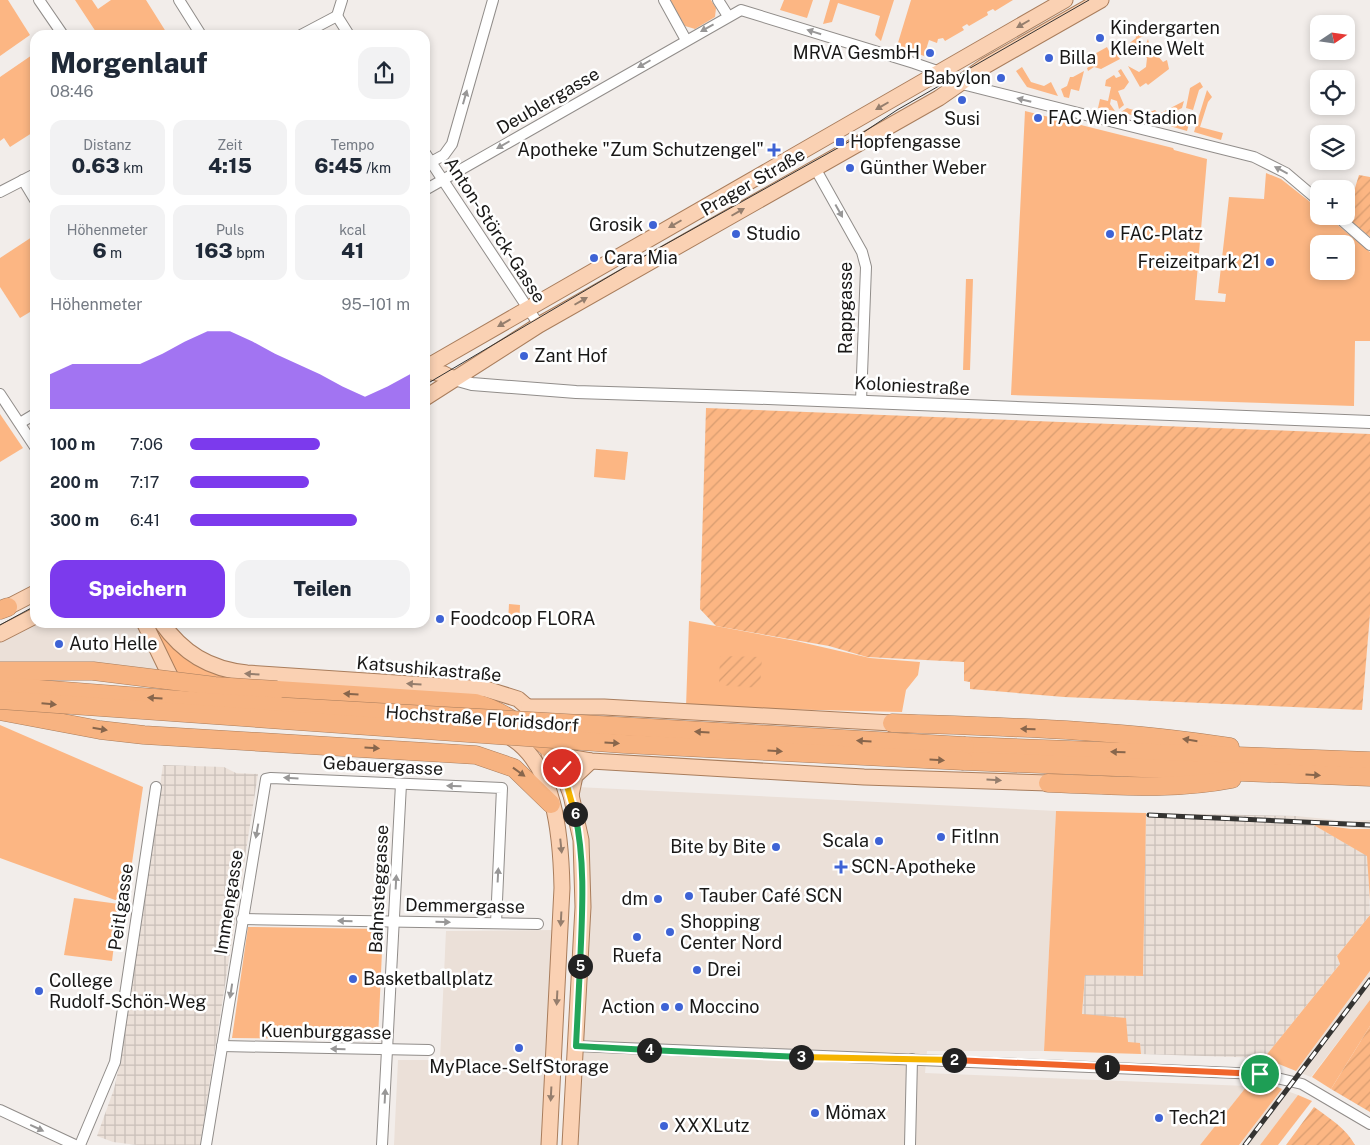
<!DOCTYPE html>
<html lang="de">
<meta charset="utf-8">
<style>
:root{--surface:#fff;--page:#f2f2f3;--text:#1f2937;--muted:#747a83;--accent:#7c3aed}
body{margin:0;font-family:"Public Sans",sans-serif;background:var(--page);color:var(--text);height:100vh;display:flex;flex-direction:column;font-size:19px;white-space:nowrap}
*{box-sizing:border-box;margin:0}
p{font-size:16px;color:var(--muted)}
.icon{flex:none;width:28px;height:28px;fill:none;stroke:currentColor;stroke-width:2;stroke-linecap:round;stroke-linejoin:round}
.map{position:relative;flex:1;overflow:hidden}
.sheet{position:absolute;left:30px;top:30px;width:400px;height:598px;display:flex;flex-direction:column;background:var(--surface);border-radius:15px;box-shadow:0 2px 8px #0003}
.sheet>*{flex:none}
.needle{width:32px;rotate:77deg}
.fabs{position:absolute;left:1310px;top:15px;display:grid;gap:10px}
.fabs a{display:grid;place-items:center;width:45px;height:45px;border-radius:10px;background:var(--surface);box-shadow:0 2px 8px #0003;font-size:25px}
.pin{position:absolute;display:grid;place-items:center;width:42px;height:42px;color:#fff;margin:-21px;border:2px solid #fff;border-radius:50%;box-shadow:0 1px 5px #0007}
.km{position:absolute;width:25px;height:25px;margin:-12px;border-radius:50%;background:#222;color:#fff;font-size:14px;line-height:25px;text-align:center}
.round{display:grid;place-items:center;flex:none;width:52px;height:52px;border-radius:15px;background:var(--page)}
.head{display:flex;align-items:center;justify-content:space-between;height:85px;padding:0 20px}
h1{font-size:28px;font-weight:800;line-height:38px}
.stats{display:grid;grid-template-columns:repeat(3,1fr);gap:8px;height:85px;padding:5px 20px}
.stats div{display:grid;align-content:center;border-radius:12px;background:var(--page);text-align:center}
.stats b{font-size:21px;font-weight:800}
.stats small{font-size:14px;font-weight:400}
.stats p{font-size:14px}
.chart{height:140px;padding:10px 20px}
.chart p{display:flex;justify-content:space-between}
.chart svg{width:100%;height:90px;margin-top:5px;fill:var(--accent);opacity:.7}
.cta{display:flex;gap:10px;margin-top:auto;padding:10px 20px}
.cta a{flex:1;height:58px;border-radius:15px;background:var(--accent);color:#fff;font-size:20px;font-weight:800;line-height:58px;text-align:center}
.cta a+a{background:var(--page);color:var(--text)}
ul{padding:0 20px;list-style:none;font-size:16px}
li{display:grid;grid-template-columns:80px 60px 1fr;align-items:center;height:38px}
li i{height:12px;border-radius:6px;background:var(--accent)}
.map>svg:first-child{display:block}
.built{fill:#ebe0d8}
.industrial{fill:url(#industrial-grid)}
.green{fill:#fcb683;fill-rule:evenodd}
.garden{fill:url(#garden-furrows)}
.lines{fill:none;stroke-linecap:round;stroke-linejoin:round}
.minor-casing{stroke:#918d8a;stroke-width:12}
.tertiary-casing{stroke:#918d8a;stroke-width:14}
.primary-casing{stroke:#a97d5c;stroke-width:17}
.motorway-casing{stroke:#a97d5c;stroke-width:19}
.minor{stroke:#fff;stroke-width:10}
.tertiary{stroke:#fff;stroke-width:12}
.primary{stroke:#fad1b3;stroke-width:15}
.motorway{stroke:#f7b381;stroke-width:18}
.tram{stroke:#353432;stroke-width:1}
.rail-casing{stroke:#353432;stroke-width:5}
.rail{stroke:#fff;stroke-width:3;stroke-dasharray:9;stroke-linecap:butt}
.motorway-bridge-casing{stroke:#a97d5c;stroke-width:19;stroke-linecap:butt}
.motorway-bridge{stroke:#f7b381;stroke-width:18}
.oneway{fill:#957e6d}
.oneway2{fill:#989797}
.oneway3{fill:#88664c}
.split-1-casing{stroke:#fff;stroke-width:10}
.split-2-casing{stroke:#fff;stroke-width:10}
.split-3-casing{stroke:#fff;stroke-width:10}
.split-4-casing{stroke:#fff;stroke-width:10}
.split-5-casing{stroke:#fff;stroke-width:10}
.split-6-casing{stroke:#fff;stroke-width:10}
.split-7-casing{stroke:#fff;stroke-width:10}
.split-1{stroke:#f0652b;stroke-width:6}
.split-2{stroke:#f0652b;stroke-width:6}
.split-3{stroke:#f5b400;stroke-width:6}
.split-4{stroke:#22a559;stroke-width:6}
.split-5{stroke:#22a559;stroke-width:6}
.split-6{stroke:#22a559;stroke-width:6}
.split-7{stroke:#f5b400;stroke-width:6}
.poi-dot{fill:#3e63d5;stroke:#fff;stroke-width:2}
.labels{text-anchor:middle;stroke-width:5;stroke-linejoin:round;paint-order:stroke}
.poi-label{font-size:18px;fill:#191817;stroke:#fff;text-anchor:start}
.street-label{font-size:18px;fill:#191817;stroke:#fff}
</style>
<div class="map">
<svg width="1370" height="1145" viewBox="0 0 1370 1145">
<defs>
<pattern id="industrial-grid" width="8" height="8" patternUnits="userSpaceOnUse" patternTransform="scale(1.25)"><rect width="8" height="8" fill="#ebe0d8"/><path d="M0 4h8M4 0v8" fill="none" stroke="#c9bfb9"/></pattern>
<pattern id="garden-furrows" width="10" height="10" patternUnits="userSpaceOnUse" patternTransform="scale(1.25)"><rect width="10" height="10" fill="#fcb683"/><path d="M-1 1l2-2M0 10L10 0M9 11l2-2" fill="none" stroke="#d79c70"/></pattern>
</defs>
<rect width="100%" height="100%" fill="#f2edea"/>
<!-- built -->
<g class="built">
<polygon points="35,622 148,623 171,671 85,662 0,664 0,626"/>
<polygon points="577,787 1056,811 1044,1051 927,1051 925,1073 1247,1086 1200,1145 578,1145 587,910"/>
<polygon points="1296,816 1347,821 1370,820 1370,829 1296,824"/>
<polygon points="554,930 544,1145 394,1145 398,1060 440,1060 446,931"/>
<polygon points="1370,971 1370,1000 1311,1077 1296,1071"/>
<polygon points="1282,1089 1298,1095 1260,1145 1239,1145"/>
</g>
<!-- industrial -->
<g class="industrial">
<polygon points="163,765 224,767 236,773 258,774 200,1145 137,1145 113,1142 97,1136 114,1089 120,1062"/>
<polygon points="1146,813 1296,816 1296,824 1312,824 1368,856 1370,915 1337,956 1340,964 1264,1058 1141,1054 1140,1043 1128,1043 1082,1015 1085,975 1143,976"/>
</g>
<!-- green -->
<g class="green">
<polygon points="0,0 8,0 30,35 0,56"/>
<polygon points="75,0 92,0 98,9 111,0 146,0 168,35 98,35"/>
<polygon points="669,0 711,0 716,8 715,17 695,29 685,26"/>
<polygon points="784,0 813,0 807,18 780,10"/>
<polygon points="830,0 894,0 881,41 875,35 880,16 838,3 832,22 823,24"/>
<polygon points="911,0 1013,0 995,11 993,9 987,12 988,15 969,26 967,24 962,27 964,30 945,41 943,38 938,39 937,43 929,40 924,56 897,46"/>
<polygon points="1145,29 1148,34 1139,38 1140,42 1123,52 1122,49 1136,38 1135,35"/>
<polygon points="1148,39 1150,47 1163,62 1167,60 1169,69 1148,85 1146,83 1140,87 1128,66 1139,72 1146,67 1147,58 1142,54"/>
<polygon points="1107,47 1111,55 1116,52 1120,59 1101,69 1094,67 1088,71 1087,68 1095,63 1091,56"/>
<polygon points="35,53 35,131 10,147 4,138 0,141 0,77"/>
<polygon points="1022,67 1031,82 1044,86 1051,82 1058,96 1027,87 1016,71"/>
<polygon points="1121,69 1129,82 1124,89 1118,91 1124,105 1119,109 1117,101 1111,99 1110,104 1115,111 1098,108 1100,99 1108,101 1111,87 1105,86 1106,80 1114,75 1116,78 1121,76 1118,71"/>
<polygon points="1084,71 1079,91 1071,89 1069,98 1064,97 1061,89 1067,86 1070,77 1073,77"/>
<polygon points="1200,82 1203,87 1199,90 1193,110 1186,108 1190,88"/>
<polygon points="1207,90 1212,97 1208,102 1200,127 1223,133 1221,140 1194,132"/>
<path d="M1184,101L1182,108L1174,112L1172,117L1175,121L1189,124L1187,131L1121,112L1127,108C1137,111 1145,114 1155,110L1159,114Z"/>
<path d="M1025,111L1173,148L1174,150L1207,159L1195,300L1225,302L1226,294L1218,293L1229,197L1264,199L1266,173L1281,179L1319,209V216H1327L1370,252V341H1355L1354,406L1011,395ZM1319,244H1346V271H1319Z"/>
<polygon points="35,235 35,309 20,318 0,287 0,258"/>
<polygon points="966,279 973,279 970,370 963,370"/>
<polygon points="0,414 23,448 0,462"/>
<polygon points="596,449 628,452 625,480 594,477"/>
<polygon points="509,604 520,605 519,628 508,623"/>
<polygon points="689,621 796,641 870,658 920,662 918,675 906,690 902,712 686,707"/>
<polygon points="150,623 155,623 177,651 191,663 226,678 173,672"/>
<polygon points="0,725 143,787 126,904 0,858"/>
<polygon points="1056,811 1146,813 1143,976 1085,975 1082,1014 1126,1018 1128,1042 1140,1043 1141,1054 1044,1051"/>
<polygon points="1312,824 1351,829 1370,829 1370,901 1367,856"/>
<polygon points="74,898 119,904 112,961 64,955"/>
<polygon points="1370,915 1370,971 1296,1071 1264,1058 1340,964 1337,956"/>
<polygon points="248,927 383,929 378,1039 232,1038"/>
<polygon points="1370,1000 1370,1026 1331,1089 1312,1077"/>
<polygon points="1247,1086 1275,1086 1282,1089 1239,1145 1200,1145"/>
<polygon points="1298,1095 1312,1101 1278,1145 1260,1145"/>
</g>
<!-- garden -->
<g class="garden">
<polygon points="1359,175 1370,177 1370,237 1346,217"/>
<polygon points="706,408 1370,434 1370,614 1362,710 1064,697 970,689 970,682 964,681 964,662 867,657 829,646 716,626 700,609"/>
<polygon points="720,656 762,657 760,688 719,685"/>
<polygon points="1370,1026 1370,1112 1331,1089"/>
<path d="M1314,1107C1329,1118 1346,1128 1355,1145H1286Z"/>
</g>
<g class="lines">
<!-- minor casing -->
<g class="minor-casing">
<g id="minor">
<polyline points="39,0 63,35"/>
<polyline points="179,0 201,35"/>
<polyline points="664,0 686,40"/>
<polyline points="718,0 728,16"/>
<polyline points="337,16 349,35"/>
<polyline points="337,16 342,0"/>
<polyline points="301,35 337,16"/>
<polyline points="425,153 539,325"/>
<polyline points="431,162 444,155 452,144 493,0"/>
<polyline points="815,168 862,252 866,267 861,401"/>
<polyline points="23,180 35,200"/>
<polyline points="425,190 741,10 914,63 940,72 958,83 1254,157 1286,173 1319,201"/>
<polyline points="0,192 35,174"/>
<polyline points="1337,216 1370,245"/>
<polyline points="0,394 35,447"/>
<polyline points="20,423 35,414"/>
<polyline points="242,919 538,924"/>
<polyline points="222,1046 429,1050"/>
<polyline points="576,1046 1260,1074 1302,1084 1370,1124"/>
<polyline points="0,1110 75,1145"/>
<polyline points="80,1145 115,1062 156,787"/>
<polyline points="206,1145 266,779 271,778 502,788 496,923"/>
<polyline points="382,1145 401,784"/>
<polyline points="910,1145 912,1059"/>
</g>
</g>
<!-- tertiary casing -->
<g class="tertiary-casing">
<polyline id="tertiary" points="454,379 472,384 576,392 768,398 1370,422"/>
</g>
<!-- primary casing -->
<g class="primary-casing">
<g id="primary">
<polyline points="425,368 1065,0"/>
<polyline points="425,371 444,374 454,379"/>
<polyline points="425,398 539,325 939,98 985,66 1101,0"/>
<polyline points="8,607 35,593"/>
<polyline points="144,622 176,688"/>
<path d="M161,622C183,653 209,669 247,673L486,689L518,699L539,717L546,728L571,795L581,840L583,907L570,1145"/>
<polyline points="0,634 35,616"/>
<polyline points="529,707 604,707 892,723"/>
<path d="M506,735C556,761 561,838 562,888L549,1145"/>
<polyline points="549,754 591,761 864,777 1048,783"/>
<polyline points="571,795 575,776 591,761"/>
</g>
</g>
<!-- motorway casing -->
<g class="motorway-casing">
<g id="motorway">
<polyline points="0,610 8,607"/>
<path d="M277,690L475,703C510,713 531,733 558,756"/>
<polyline points="0,711 100,730 144,735 476,755 514,768 551,804"/>
<path d="M892,723C1005,727 1118,729 1230,747"/>
<polyline points="965,746 1370,761"/>
<polyline points="964,761 1370,777"/>
<path d="M1048,783C1109,785 1172,791 1232,779"/>
</g>
</g>
<!-- minor -->
<use href="#minor" class="minor"/>
<!-- tertiary -->
<use href="#tertiary" class="tertiary"/>
<!-- primary -->
<use href="#primary" class="primary"/>
<!-- motorway -->
<use href="#motorway" class="motorway"/>
<!-- tram -->
<g class="tram">
<polyline points="425,385 625,267 852,140 897,110 1089,0"/>
<polyline points="0,625 35,606"/>
</g>
<!-- rail casing -->
<g class="rail-casing">
<g id="rail">
<polyline points="1149,815 1370,825"/>
<polyline points="1245,1145 1370,980"/>
</g>
</g>
<!-- rail -->
<use href="#rail" class="rail"/>
<!-- motorway-bridge casing -->
<g class="motorway-bridge-casing">
<g id="motorway-bridge">
<polyline points="0,671 93,671 215,686 277,690"/>
<polyline points="0,686 219,703 965,746"/>
<polyline points="0,700 624,744 964,761"/>
</g>
</g>
<!-- motorway-bridge -->
<use href="#motorway-bridge" class="motorway-bridge"/>
</g>
<!-- one-way arrows -->
<defs><path id="oneway-solid" d="M-6-.8H1V-3.2L6.5 0L1 3.2V.8H-6Z" transform="scale(1.25)"/></defs>
<g class="oneway">
<use href="#oneway-solid" transform="translate(1023 24) rotate(150)"/>
<use href="#oneway-solid" transform="translate(882 106) rotate(150)"/>
<use href="#oneway-solid" transform="translate(738 212) rotate(-30)"/>
<use href="#oneway-solid" transform="translate(675 224) rotate(150)"/>
<use href="#oneway-solid" transform="translate(581 301) rotate(-30)"/>
<use href="#oneway-solid" transform="translate(504 323) rotate(150)"/>
<use href="#oneway-solid" transform="translate(252 674) rotate(-176)"/>
<use href="#oneway-solid" transform="translate(414 684) rotate(-176)"/>
<use href="#oneway-solid" transform="translate(994 780) rotate(3)"/>
<use href="#oneway-solid" transform="translate(561 846) rotate(84)"/>
<use href="#oneway-solid" transform="translate(561 919) rotate(93)"/>
<use href="#oneway-solid" transform="translate(557 998) rotate(93)"/>
<use href="#oneway-solid" transform="translate(551 1094) rotate(93)"/>
</g>
<g class="oneway2">
<use href="#oneway-solid" transform="translate(707 28) rotate(151)"/>
<use href="#oneway-solid" transform="translate(814 32) rotate(-163)"/>
<use href="#oneway-solid" transform="translate(644 64) rotate(150)"/>
<use href="#oneway-solid" transform="translate(465 97) rotate(-74)"/>
<use href="#oneway-solid" transform="translate(1024 100) rotate(-166)"/>
<use href="#oneway-solid" transform="translate(503 145) rotate(150)"/>
<use href="#oneway-solid" transform="translate(1281 170) rotate(-152)"/>
<use href="#oneway-solid" transform="translate(839 211) rotate(61)"/>
<use href="#oneway-solid" transform="translate(291 778) rotate(-177)"/>
<use href="#oneway-solid" transform="translate(454 786) rotate(-178)"/>
<use href="#oneway-solid" transform="translate(257 831) rotate(100)"/>
<use href="#oneway-solid" transform="translate(498 875) rotate(-87)"/>
<use href="#oneway-solid" transform="translate(396 882) rotate(-87)"/>
<use href="#oneway-solid" transform="translate(345 921) rotate(-179)"/>
<use href="#oneway-solid" transform="translate(443 922) rotate(1)"/>
<use href="#oneway-solid" transform="translate(231 991) rotate(99)"/>
<use href="#oneway-solid" transform="translate(338 1049) rotate(-179)"/>
<use href="#oneway-solid" transform="translate(385 1096) rotate(-87)"/>
<use href="#oneway-solid" transform="translate(37 1128) rotate(25)"/>
</g>
<g class="oneway3">
<use href="#oneway-solid" transform="translate(351 694) rotate(-176)"/>
<use href="#oneway-solid" transform="translate(155 698) rotate(-176)"/>
<use href="#oneway-solid" transform="translate(49 704) rotate(5)"/>
<use href="#oneway-solid" transform="translate(100 729) rotate(9)"/>
<use href="#oneway-solid" transform="translate(1028 729) rotate(-178)"/>
<use href="#oneway-solid" transform="translate(702 732) rotate(-177)"/>
<use href="#oneway-solid" transform="translate(1190 740) rotate(-171)"/>
<use href="#oneway-solid" transform="translate(864 741) rotate(-177)"/>
<use href="#oneway-solid" transform="translate(612 743) rotate(4)"/>
<use href="#oneway-solid" transform="translate(372 748) rotate(3)"/>
<use href="#oneway-solid" transform="translate(775 751) rotate(3)"/>
<use href="#oneway-solid" transform="translate(1118 752) rotate(-178)"/>
<use href="#oneway-solid" transform="translate(937 760) rotate(3)"/>
<use href="#oneway-solid" transform="translate(519 772) rotate(36)"/>
<use href="#oneway-solid" transform="translate(1313 775) rotate(3)"/>
</g>
<g class="lines">
<!-- split-1 casing -->
<g class="split-1-casing">
<polyline id="split-1" points="1107,1067 1260,1074"/>
</g>
<!-- split-2 casing -->
<g class="split-2-casing">
<polyline id="split-2" points="954,1060 1107,1067"/>
</g>
<!-- split-3 casing -->
<g class="split-3-casing">
<polyline id="split-3" points="801,1057 954,1060"/>
</g>
<!-- split-4 casing -->
<g class="split-4-casing">
<polyline id="split-4" points="649,1050 801,1057"/>
</g>
<!-- split-5 casing -->
<g class="split-5-casing">
<polyline id="split-5" points="580,966 576,1046 649,1050"/>
</g>
<!-- split-6 casing -->
<g class="split-6-casing">
<path id="split-6" d="M575,814C586,864 582,916 580,966"/>
</g>
<!-- split-7 casing -->
<g class="split-7-casing">
<polyline id="split-7" points="562,768 575,814"/>
</g>
<!-- split-1 -->
<use href="#split-1" class="split-1"/>
<!-- split-2 -->
<use href="#split-2" class="split-2"/>
<!-- split-3 -->
<use href="#split-3" class="split-3"/>
<!-- split-4 -->
<use href="#split-4" class="split-4"/>
<!-- split-5 -->
<use href="#split-5" class="split-5"/>
<!-- split-6 -->
<use href="#split-6" class="split-6"/>
<!-- split-7 -->
<use href="#split-7" class="split-7"/>
</g>
<!-- markers -->
<g class="poi-dot">
<circle cx="1100" cy="38" r="5"/>
<circle cx="930" cy="53" r="5"/>
<circle cx="1049" cy="58" r="5"/>
<circle cx="1001" cy="78" r="5"/>
<circle cx="962" cy="100" r="5"/>
<circle cx="1038" cy="118" r="5"/>
<rect x="835" y="137" width="10" height="10" rx="2.5"/>
<path d="M771.5 142.5h5v5h5v5h-5v5h-5v-5h-5v-5h5z"/>
<circle cx="850" cy="168" r="5"/>
<circle cx="653" cy="225" r="5"/>
<circle cx="736" cy="234" r="5"/>
<circle cx="1110" cy="234" r="5"/>
<circle cx="594" cy="258" r="5"/>
<circle cx="1270" cy="262" r="5"/>
<circle cx="524" cy="356" r="5"/>
<circle cx="440" cy="619" r="5"/>
<circle cx="59" cy="644" r="5"/>
<circle cx="941" cy="837" r="5"/>
<circle cx="879" cy="841" r="5"/>
<circle cx="776" cy="847" r="5"/>
<path d="M838.5 859.5h5v5h5v5h-5v5h-5v-5h-5v-5h5z"/>
<circle cx="689" cy="896" r="5"/>
<circle cx="658" cy="899" r="5"/>
<circle cx="670" cy="932" r="5"/>
<circle cx="637" cy="937" r="5"/>
<circle cx="697" cy="970" r="5"/>
<circle cx="353" cy="979" r="5"/>
<circle cx="39" cy="991" r="5"/>
<circle cx="665" cy="1007" r="5"/>
<circle cx="679" cy="1007" r="5"/>
<circle cx="519" cy="1048" r="5"/>
<circle cx="815" cy="1113" r="5"/>
<circle cx="1159" cy="1118" r="5"/>
<circle cx="664" cy="1126" r="5"/>
</g>
<g class="labels">
<!-- poi labels -->
<g class="poi-label">
<text x="1110" y="34">Kindergarten<tspan x="1110" dy="21">Kleine Welt</tspan></text>
<text x="920" y="59" text-anchor="end">MRVA GesmbH</text>
<text x="1059" y="64">Billa</text>
<text x="991" y="84" text-anchor="end">Babylon</text>
<text x="1048" y="124">FAC Wien Stadion</text>
<text x="962" y="125" text-anchor="middle">Susi</text>
<text x="850" y="148">Hopfengasse</text>
<text x="764" y="156" text-anchor="end">Apotheke "Zum Schutzengel"</text>
<text x="860" y="174">Günther Weber</text>
<text x="643" y="231" text-anchor="end">Grosik</text>
<text x="746" y="240">Studio</text>
<text x="1120" y="240">FAC-Platz</text>
<text x="604" y="264">Cara Mia</text>
<text x="1260" y="268" text-anchor="end">Freizeitpark 21</text>
<text x="534" y="362">Zant Hof</text>
<text x="450" y="625">Foodcoop FLORA</text>
<text x="69" y="650">Auto Helle</text>
<text x="951" y="843">FitInn</text>
<text x="869" y="847" text-anchor="end">Scala</text>
<text x="766" y="853" text-anchor="end">Bite by Bite</text>
<text x="851" y="873">SCN-Apotheke</text>
<text x="699" y="902">Tauber Café SCN</text>
<text x="648" y="905" text-anchor="end">dm</text>
<text x="680" y="928">Shopping<tspan x="680" dy="21">Center Nord</tspan></text>
<text x="637" y="962" text-anchor="middle">Ruefa</text>
<text x="707" y="976">Drei</text>
<text x="363" y="985">Basketballplatz</text>
<text x="49" y="987">College<tspan x="49" dy="21">Rudolf-Schön-Weg</tspan></text>
<text x="655" y="1013" text-anchor="end">Action</text>
<text x="689" y="1013">Moccino</text>
<text x="519" y="1073" text-anchor="middle">MyPlace-SelfStorage</text>
<text x="825" y="1119">Mömax</text>
<text x="1169" y="1124">Tech21</text>
<text x="674" y="1132">XXXLutz</text>
</g>
<!-- street labels -->
<g class="street-label">
<text transform="translate(548 101) rotate(-30)" y="6">Deublergasse</text>
<text transform="translate(753 182) rotate(-30)" y="6">Prager Straße</text>
<text transform="translate(495 230) rotate(57)" y="6">Anton-Störck-Gasse</text>
<text transform="translate(846 308) rotate(-90)" y="6">Rappgasse</text>
<text transform="translate(912 386) rotate(3)" y="6">Koloniestraße</text>
<text transform="translate(429 669) rotate(5)" y="6">Katsushikastraße</text>
<text transform="translate(482 719) rotate(4)" y="6">Hochstraße Floridsdorf</text>
<text transform="translate(383 766) rotate(3)" y="6">Gebauergasse</text>
<text transform="translate(379 889) rotate(-87)" y="6">Bahnsteggasse</text>
<text transform="translate(229 902) rotate(-81)" y="6">Immengasse</text>
<text transform="translate(465 906) rotate(1)" y="6">Demmergasse</text>
<text transform="translate(121 907) rotate(-82)" y="6">Peitlgasse</text>
<text transform="translate(326 1032) rotate(1)" y="6">Kuenburggasse</text>
</g>
</g>
</svg>
<div class="fabs">
<a><svg class="needle" viewBox="-14 -14 28 28"><path d="M0-13l5 13h-10z" fill="#e53935"/><path d="M0 13l5-13h-10z" fill="#747a83"/></svg></a>
<a><svg class="icon" aria-label="locate" viewBox="0 0 24 24"><circle cx="12" cy="12" r="6"/><path d="M12 2v4M12 18v4M2 12h4M18 12h4"/></svg></a>
<a><svg class="icon" aria-label="layers" viewBox="0 0 24 24"><path d="M12 4l9 5-9 5-9-5zM3 14l9 5 9-5"/></svg></a>
<a>+</a>
<a>−</a>
</div>
<div class="pin" style="left:1260px;top:1074px;background:#1e9e55"><svg class="icon" aria-label="arrive" viewBox="0 0 24 24"><path d="M6 21V4h12l-3 4 3 4H6"/></svg></div>
<div class="pin" style="left:562px;top:768px;background:#d93025"><svg class="icon" aria-label="check" viewBox="0 0 24 24"><path d="M5 12l5 5 9-10"/></svg></div>
<b class="km" style="left:1107px;top:1067px">1</b>
<b class="km" style="left:954px;top:1060px">2</b>
<b class="km" style="left:801px;top:1057px">3</b>
<b class="km" style="left:649px;top:1050px">4</b>
<b class="km" style="left:580px;top:966px">5</b>
<b class="km" style="left:575px;top:814px">6</b>
<section class="sheet">
<div class="head"><div><h1>Morgenlauf</h1><p>08:46</p></div><a class="round"><svg class="icon" aria-label="share" viewBox="0 0 24 24"><path d="M12 15V3M7 8l5-5 5 5M5 13v7h14v-7"/></svg></a></div>
<div class="stats">
<div><p>Distanz</p><b>0.63<small> km</small></b></div>
<div><p>Zeit</p><b>4:15</b></div>
<div><p>Tempo</p><b>6:45<small> /km</small></b></div>
</div>
<div class="stats">
<div><p>Höhenmeter</p><b>6<small> m</small></b></div>
<div><p>Puls</p><b>163<small> bpm</small></b></div>
<div><p>kcal</p><b>41</b></div>
</div>
<div class="chart"><p><span>Höhenmeter</span>95–101 m</p>
<svg viewBox="0 0 160 44" preserveAspectRatio="none"><path d="M0 44V27L10 22L20 22L30 22L40 22L50 17L60 11L70 6L80 6L90 11L100 17L110 22L120 27L130 33L140 38L150 33L160 27V44z"/></svg>
</div>
<ul>
<li><b>100 m</b>7:06<i style="width:59%"></i></li>
<li><b>200 m</b>7:17<i style="width:54%"></i></li>
<li><b>300 m</b>6:41<i style="width:76%"></i></li>
</ul>
<div class="cta"><a>Speichern</a><a>Teilen</a></div>
</section>
</div>
